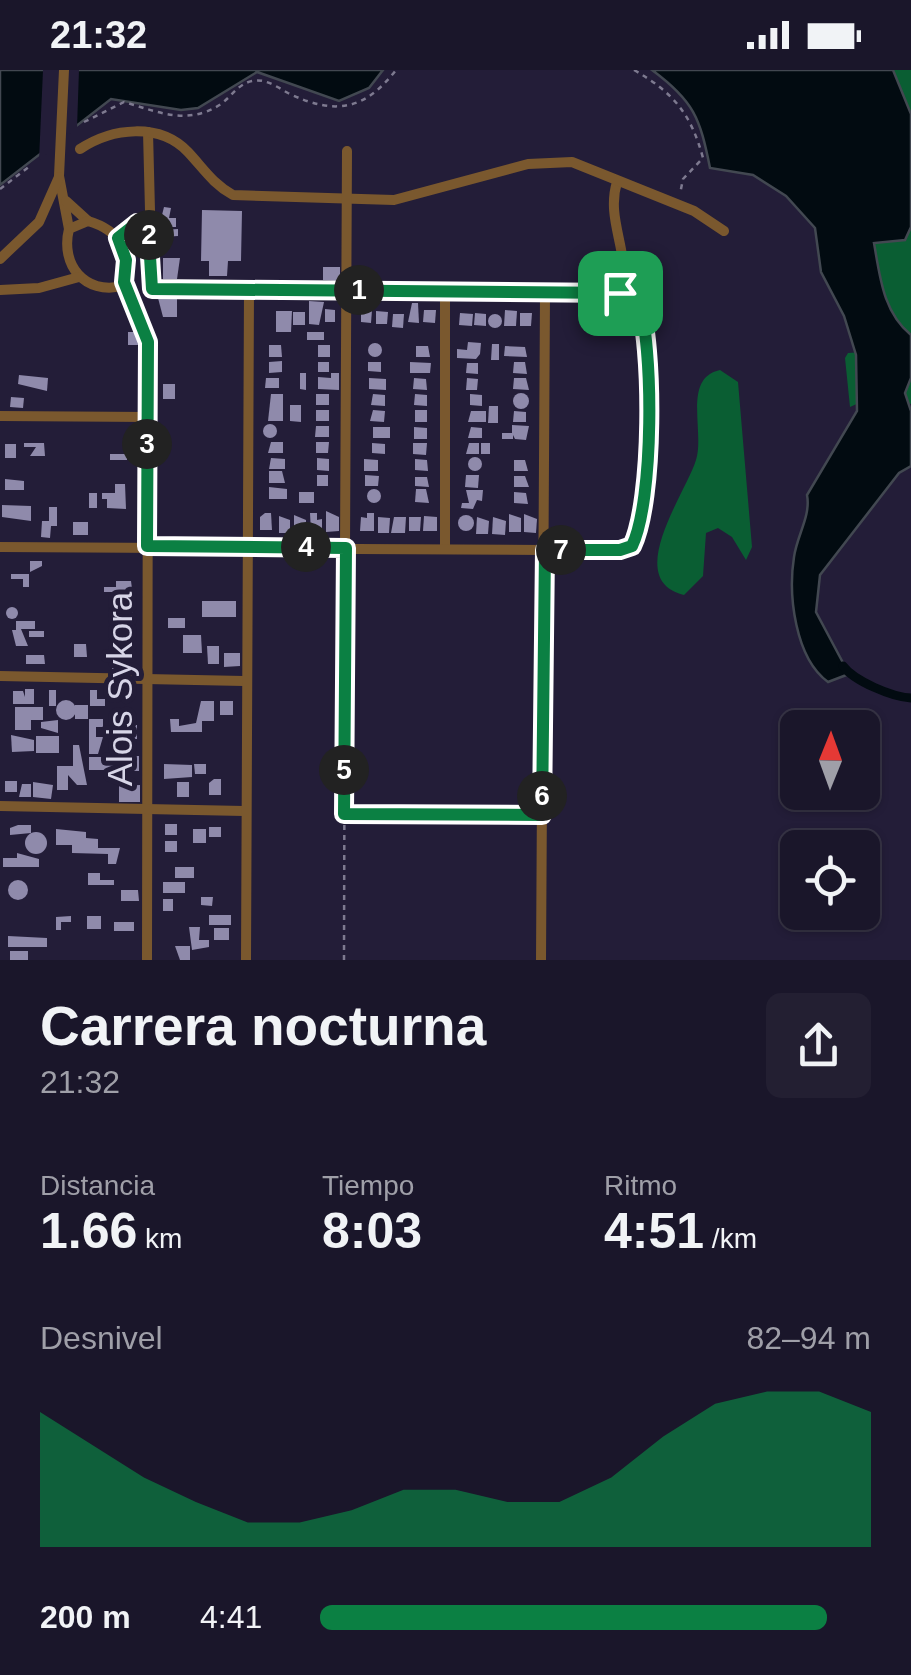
<!DOCTYPE html>
<html lang="es">
<meta charset="utf-8">
<style>
:root{--surface:#1a162a;--page:#231f32;--text:#f1f3f6;--muted:#9f9fa8;--line:#383547;--accent:#0b8043}
body{margin:0;font-family:Helvetica,sans-serif;background:var(--page);color:var(--text);height:100vh;display:flex;flex-direction:column;font-size:38px;white-space:nowrap}
*{box-sizing:border-box;margin:0}
p{font-size:32px;color:var(--muted)}
.icon{flex:none;width:55px;height:55px;fill:none;stroke:currentColor;stroke-width:2;stroke-linecap:round;stroke-linejoin:round}
.map{position:relative;height:890px;overflow:hidden}
.sheet{display:flex;flex-direction:column;background:var(--surface);flex:1}
.sheet>*{flex:none}
.needle{width:65px;rotate:1deg}
.fabs{position:absolute;left:780px;top:640px;display:grid;gap:20px}
.fabs a{display:grid;place-items:center;width:100px;height:100px;border-radius:15px;background:var(--surface);box-shadow:0 2px 8px #0004,0 0 0 2px var(--line);font-size:50px}
.pin{position:absolute;display:grid;place-items:center;width:85px;height:85px;color:#fff;margin:-42px;border-radius:20px;box-shadow:0 5px 15px #0006}
.km{position:absolute;width:50px;height:50px;margin:-25px;border-radius:50%;background:#222;color:#fff;font-size:28px;line-height:50px;text-align:center}
.round{display:grid;place-items:center;flex:none;width:105px;height:105px;border-radius:15px;background:var(--page)}
.head{display:flex;align-items:center;justify-content:space-between;height:170px;padding:0 40px}
h1{font-size:55px;font-weight:600;line-height:75px}
.figures{display:grid;grid-template-columns:repeat(3,1fr);gap:15px;height:170px;padding:10px 40px}
.figures div{display:grid;align-content:center}
.figures b{font-size:50px;font-weight:600}
.figures small{font-size:28px;font-weight:400}
.figures p{font-size:28px}
.chart{height:280px;padding:20px 40px}
.chart p{display:flex;justify-content:space-between}
.chart svg{width:100%;height:180px;margin-top:10px;fill:var(--accent);opacity:.7}
ul{padding:0 40px;list-style:none;font-size:32px}
li{display:grid;grid-template-columns:160px 120px 1fr;align-items:center;height:75px}
li i{height:25px;border-radius:12px;background:var(--accent)}
.status{display:flex;justify-content:space-between;align-items:center;height:70px;padding:0 50px;background:var(--surface);direction:ltr}
.status svg{height:28px;fill:currentColor}
.map>svg:first-child{display:block}
.forest{fill:#0a5e33}
.water{fill:#020b11;stroke:#424851;stroke-width:2.5}
.pier{fill:#231d38}
.lines{fill:none;stroke-linecap:round;stroke-linejoin:round}
.canal{stroke:#020b11;stroke-width:9}
.building{fill:#8f8aab}
.path{stroke:#7e7a90;stroke-width:2.5;stroke-dasharray:5 5;stroke-linecap:butt}
.minor{stroke:#7a582e;stroke-width:10}
.route-casing{stroke:#fff;stroke-width:20}
.route{stroke:#0b8043;stroke-width:12}
.labels{text-anchor:middle;stroke-width:10;stroke-linejoin:round;paint-order:stroke}
.street-label{font-size:35px;fill:#d7d5e7;stroke:#231d38}
</style>
<div class="status"><b>21:32</b><svg viewBox="0 0 49 12"><path d="M0 12V9h3v3zM5 12V6h3v6zM10 12V3h3v9zM15 12V0h3v12zM26 1h20v11H26zM47 4h2v5h-2z"/></svg></div>
<div class="map">
<svg width="911" height="890" viewBox="0 0 911 890">
<rect width="100%" height="100%" fill="#231d38"/>
<!-- forest -->
<g class="forest">
<polygon points="884,0 911,0 911,334 874,326 850,337 845,288 848,283 864,282"/>
<path d="M720,300L738,312L752,477L746,490L732,467L718,458L706,463L703,506L684,525C622,510 686,423 696,390C705,362 682,308 720,300Z"/>
</g>
<!-- water -->
<g class="water">
<polygon points="0,0 383,0 369,18 339,31 257,2 198,38 181,40 111,29 0,115"/>
<path d="M652,0H893L911,44V157L905,170L874,173C880,207 883,242 911,265V308L905,323L911,341V396L899,403L820,505L816,542L849,604L828,612C795,588 788,525 794,487C797,465 811,446 807,425L857,341L856,285L844,246L821,202L815,158L786,126L753,105L710,98C700,48 694,31 652,0Z"/>
</g>
<!-- pier -->
<polygon class="pier" points="43,0 79,0 77,58 39,90"/>
<g class="lines">
<!-- canal -->
<path class="canal" d="M843,596C854,611 892,627 911,628"/>
</g>
<!-- building -->
<g class="building">
<polygon points="164,137 171,138 169,148 176,148 176,157 159,157"/>
<polygon points="202,140 242,141 241,191 228,191 227,206 209,206 209,191 201,191"/>
<polygon points="178,159 178,166 162,167 162,160"/>
<polygon points="163,188 180,188 177,209 163,209"/>
<polygon points="323,197 340,197 340,211 323,210"/>
<polygon points="158,228 177,228 177,247 163,247"/>
<polygon points="309,231 324,232 319,255 309,254"/>
<polygon points="412,233 418,233 419,253 408,252"/>
<polygon points="325,239 335,240 335,252 325,252"/>
<polygon points="361,239 372,240 371,253 361,252"/>
<polygon points="424,240 436,240 435,253 423,252"/>
<polygon points="505,240 517,241 516,256 504,256"/>
<polygon points="276,241 292,241 291,262 276,262"/>
<polygon points="376,241 388,242 387,254 376,254"/>
<rect x="293" y="242" width="12" height="13"/>
<polygon points="460,243 473,244 472,256 459,255"/>
<polygon points="475,243 486,244 486,256 474,255"/>
<polygon points="520,243 532,243 531,256 520,256"/>
<polygon points="393,244 404,244 403,258 392,257"/>
<circle cx="495" cy="251" r="7"/>
<rect x="128" y="262" width="10" height="13"/>
<rect x="307" y="262" width="17" height="8"/>
<polygon points="468,272 481,273 480,284 476,289 457,288 457,279 467,280"/>
<circle cx="375" cy="280" r="7"/>
<polygon points="492,274 499,274 499,290 491,290"/>
<polygon points="269,275 281,275 282,287 269,287"/>
<rect x="318" y="275" width="12" height="12"/>
<polygon points="416,276 428,276 430,287 416,287"/>
<polygon points="505,276 525,277 527,287 504,286"/>
<polygon points="282,291 282,302 269,303 269,292"/>
<rect x="318" y="292" width="11" height="10"/>
<polygon points="368,292 381,292 381,302 368,301"/>
<polygon points="410,292 431,293 430,303 410,303"/>
<polygon points="514,292 525,292 527,304 513,303"/>
<polygon points="467,293 478,293 478,304 466,303"/>
<polygon points="300,303 306,303 306,320 300,319"/>
<polygon points="331,303 339,303 339,320 318,319 318,307 331,308"/>
<polygon points="19,305 48,308 47,321 18,314"/>
<polygon points="266,308 279,308 279,318 265,318"/>
<polygon points="369,308 386,309 386,320 369,319"/>
<polygon points="414,308 426,309 427,320 413,319"/>
<polygon points="467,308 478,309 477,320 466,320"/>
<polygon points="514,308 526,308 529,320 513,319"/>
<rect x="163" y="314" width="12" height="15"/>
<circle cx="521" cy="331" r="8"/>
<polygon points="271,324 283,324 283,351 268,351"/>
<rect x="316" y="324" width="13" height="11"/>
<polygon points="373,324 385,325 385,336 371,335"/>
<polygon points="415,324 427,325 427,336 414,335"/>
<polygon points="470,324 482,325 482,336 470,335"/>
<polygon points="11,327 24,328 23,338 10,337"/>
<polygon points="290,335 301,335 301,352 290,351"/>
<polygon points="489,336 498,336 498,353 488,353"/>
<rect x="316" y="340" width="13" height="11"/>
<polygon points="373,340 385,341 384,352 370,351"/>
<rect x="415" y="340" width="12" height="12"/>
<polygon points="471,341 486,341 486,352 468,352"/>
<polygon points="514,341 526,342 526,352 513,352"/>
<circle cx="270" cy="361" r="7"/>
<polygon points="512,355 529,356 526,370 515,369 513,365 513,369 502,369 502,363 512,363"/>
<polygon points="316,356 329,356 329,367 315,367"/>
<rect x="373" y="357" width="17" height="11"/>
<polygon points="414,357 427,358 427,369 414,369"/>
<polygon points="471,357 482,358 482,368 468,368"/>
<polygon points="271,372 283,372 283,383 268,383"/>
<polygon points="316,372 329,372 328,383 316,383"/>
<polygon points="24,373 44,373 45,386 30,386 36,377 24,377"/>
<polygon points="372,373 385,374 385,384 372,383"/>
<polygon points="413,373 427,373 426,385 413,384"/>
<polygon points="469,373 479,373 479,384 466,384"/>
<rect x="481" y="373" width="9" height="11"/>
<rect x="5" y="374" width="11" height="14"/>
<rect x="110" y="384" width="17" height="6"/>
<circle cx="475" cy="394" r="7"/>
<polygon points="271,388 285,389 285,399 269,399"/>
<polygon points="317,388 329,389 329,401 317,400"/>
<polygon points="364,389 378,390 378,401 364,401"/>
<polygon points="415,389 427,390 428,401 415,400"/>
<polygon points="514,390 525,390 528,401 514,401"/>
<polygon points="269,401 282,401 285,413 269,413"/>
<rect x="317" y="405" width="11" height="11"/>
<polygon points="365,405 379,406 378,416 365,416"/>
<polygon points="466,405 479,405 478,418 465,417"/>
<polygon points="514,406 525,406 529,417 514,417"/>
<polygon points="415,407 427,407 429,417 415,416"/>
<polygon points="5,409 24,411 24,420 5,420"/>
<polygon points="115,414 125,414 126,439 107,438 107,429 102,429 102,423 115,423"/>
<polygon points="269,417 287,419 287,429 269,429"/>
<circle cx="374" cy="426" r="7"/>
<polygon points="416,419 426,419 429,433 415,432"/>
<polygon points="466,420 483,420 482,431 477,430 473,439 461,438 462,433 469,433"/>
<rect x="299" y="422" width="15" height="11"/>
<polygon points="514,422 526,423 528,434 514,433"/>
<rect x="89" y="423" width="8" height="15"/>
<polygon points="2,435 31,436 31,451 2,447"/>
<polygon points="49,437 57,437 57,456 51,456 50,468 41,467 42,451 49,451"/>
<polygon points="326,441 339,447 339,461 326,462"/>
<polygon points="265,443 271,443 272,460 260,460 260,447"/>
<polygon points="310,443 317,443 317,450 322,449 322,463 311,463"/>
<polygon points="367,443 374,443 374,461 360,461 361,447 367,448"/>
<polygon points="509,444 521,448 521,462 509,462"/>
<polygon points="524,444 537,449 536,463 524,462"/>
<circle cx="466" cy="453" r="8"/>
<polygon points="294,445 306,450 306,463 294,463"/>
<polygon points="279,446 290,450 290,463 279,463"/>
<polygon points="424,446 437,447 437,461 423,461"/>
<polygon points="378,447 390,448 389,463 378,463"/>
<polygon points="394,447 406,447 405,463 391,463"/>
<polygon points="409,447 421,447 420,461 409,461"/>
<polygon points="477,447 489,451 488,464 476,464"/>
<polygon points="493,447 506,451 505,465 492,464"/>
<rect x="73" y="452" width="15" height="13"/>
<polygon points="30,491 42,491 42,496 30,502"/>
<polygon points="11,504 29,504 29,517 23,517 23,509 11,509"/>
<polygon points="116,511 131,511 134,534 113,534 113,522 104,522 104,517 116,517"/>
<rect x="202" y="531" width="34" height="16"/>
<circle cx="12" cy="543" r="6"/>
<polygon points="133,540 133,554 114,554 114,544"/>
<rect x="168" y="548" width="17" height="10"/>
<polygon points="16,551 35,551 35,559 21,559 28,576 16,576 12,560 16,560"/>
<rect x="110" y="558" width="16" height="12"/>
<rect x="29" y="561" width="15" height="6"/>
<polygon points="183,565 201,565 202,583 183,583"/>
<polygon points="74,574 86,574 87,587 74,587"/>
<polygon points="207,576 219,576 219,594 208,594"/>
<polygon points="224,583 240,583 240,596 224,597"/>
<rect x="112" y="584" width="21" height="15"/>
<polygon points="26,585 44,585 45,594 26,594"/>
<polygon points="25,619 34,619 34,634 13,634 13,621 23,621 25,627"/>
<rect x="49" y="620" width="7" height="16"/>
<polygon points="90,620 97,620 97,629 105,629 105,636 90,636"/>
<circle cx="66" cy="640" r="10"/>
<polygon points="201,631 214,631 214,651 202,651 202,662 171,662 170,649 179,649 179,656 196,653"/>
<rect x="220" y="631" width="13" height="14"/>
<rect x="75" y="635" width="13" height="14"/>
<polygon points="15,637 43,637 43,650 31,650 31,660 15,660"/>
<polygon points="89,649 103,649 103,657 96,657 96,667 103,667 98,684 89,684"/>
<polygon points="58,650 58,663 41,658 41,652"/>
<polygon points="115,655 137,655 137,669 119,669 115,675"/>
<polygon points="11,665 34,670 34,681 12,682"/>
<rect x="36" y="666" width="23" height="17"/>
<polygon points="73,675 79,675 87,715 77,715 68,705 68,720 57,720 57,696 73,696"/>
<rect x="117" y="686" width="22" height="15"/>
<rect x="89" y="687" width="27" height="13"/>
<polygon points="164,694 192,695 192,707 164,709"/>
<polygon points="194,694 206,694 206,704 195,704"/>
<polygon points="214,709 221,709 221,725 209,725 209,713"/>
<rect x="5" y="711" width="12" height="11"/>
<polygon points="33,712 53,715 51,729 33,727"/>
<rect x="177" y="712" width="12" height="15"/>
<polygon points="22,714 31,714 31,727 19,727"/>
<polygon points="140,715 140,732 119,732 119,716"/>
<rect x="165" y="754" width="12" height="11"/>
<polygon points="18,755 31,755 31,763 10,765 10,758"/>
<rect x="209" y="757" width="12" height="10"/>
<polygon points="56,759 86,762 86,768 98,769 98,778 120,778 116,794 108,794 108,784 72,783 72,775 56,775"/>
<rect x="193" y="759" width="13" height="14"/>
<circle cx="36" cy="773" r="11"/>
<rect x="165" y="771" width="12" height="11"/>
<polygon points="17,783 39,789 39,797 3,797 3,788 17,788"/>
<rect x="175" y="797" width="19" height="11"/>
<polygon points="88,803 100,803 100,810 114,810 114,815 88,815"/>
<circle cx="18" cy="820" r="10"/>
<rect x="163" y="812" width="22" height="11"/>
<polygon points="121,820 138,820 139,831 121,831"/>
<polygon points="201,827 213,827 212,836 201,835"/>
<rect x="163" y="829" width="10" height="12"/>
<rect x="209" y="845" width="22" height="10"/>
<polygon points="71,846 71,852 61,852 61,860 56,860 56,847"/>
<rect x="87" y="846" width="14" height="13"/>
<rect x="114" y="852" width="20" height="9"/>
<polygon points="189,857 200,857 199,870 209,870 209,877 192,880"/>
<rect x="214" y="858" width="15" height="12"/>
<polygon points="8,866 47,868 47,877 8,877"/>
<polygon points="175,876 190,876 190,890 180,890"/>
<rect x="10" y="881" width="18" height="9"/>
</g>
<g class="lines">
<!-- path -->
<g class="path">
<path d="M634,0C674,23 691,44 703,88L683,109L680,124"/>
<path d="M84,52L124,32C158,42 188,56 221,34C232,26 238,14 252,11C265,8 277,17 288,23C335,46 365,40 396,0"/>
<polyline points="0,119 30,96"/>
<path d="M552,480H620L633,476C658,419 648,301 641,238L638,228L629,224"/>
<polyline points="346,744 533,745"/>
<polyline points="344,890 345,487"/>
</g>
<!-- minor -->
<g class="minor">
<polyline points="64,0 59,106 69,159"/>
<path d="M148,62L152,219L621,223C632,184 605,151 617,112"/>
<path d="M80,79C112,58 159,52 188,82C204,99 212,113 233,125L394,130L528,94L572,92L694,141L724,161"/>
<polyline points="66,131 88,151"/>
<path d="M88,151C119,160 136,184 122,216C85,225 60,195 69,159Z"/>
<polyline points="118,167 127,157 148,154"/>
<polyline points="0,189 39,152 59,107"/>
<polyline points="124,212 148,272 147,890"/>
<polyline points="0,220 39,218 79,207"/>
<polyline points="445,222 445,479"/>
<polyline points="0,346 148,347"/>
<polyline points="0,477 545,480"/>
<polyline points="345,478 347,81"/>
<polyline points="0,606 244,611"/>
<polyline points="0,736 244,741"/>
<polyline points="246,890 249,220"/>
<polyline points="541,890 545,225"/>
</g>
</g>
<g class="lines">
<!-- route casing -->
<g class="route-casing">
<path id="route" d="M137,153L148,154L152,219L620,223L638,228C654,275 654,431 632,476L620,480H545L542,745L344,744L346,478L147,476L148,272L124,212L126,190L118,168Z"/>
</g>
<!-- route -->
<use href="#route" class="route"/>
</g>
<g class="labels">
<!-- street labels -->
<g class="street-label">
<text transform="translate(120 619) rotate(-90)" y="12">Alois Sykora</text>
</g>
</g>
</svg>
<div class="fabs">
<a><svg class="needle" viewBox="-14 -14 28 28"><path d="M0-13l5 13h-10z" fill="#e53935"/><path d="M0 13l5-13h-10z" fill="#9f9fa8"/></svg></a>
<a><svg class="icon" aria-label="locate" viewBox="0 0 24 24"><circle cx="12" cy="12" r="6"/><path d="M12 2v4M12 18v4M2 12h4M18 12h4"/></svg></a>
</div>
<div class="pin" style="left:620px;top:223px;background:#1e9e55"><svg class="icon" aria-label="arrive" viewBox="0 0 24 24"><path d="M6 21V4h12l-3 4 3 4H6"/></svg></div>
<b class="km" style="left:359px;top:220px">1</b>
<b class="km" style="left:149px;top:165px">2</b>
<b class="km" style="left:147px;top:374px">3</b>
<b class="km" style="left:306px;top:477px">4</b>
<b class="km" style="left:344px;top:700px">5</b>
<b class="km" style="left:542px;top:726px">6</b>
<b class="km" style="left:561px;top:480px">7</b>
</div>
<section class="sheet">
<div class="head"><div><h1>Carrera nocturna</h1><p>21:32</p></div><a class="round"><svg class="icon" aria-label="share" viewBox="0 0 24 24"><path d="M12 15V3M7 8l5-5 5 5M5 13v7h14v-7"/></svg></a></div>
<div class="figures">
<div><p>Distancia</p><b>1.66<small> km</small></b></div>
<div><p>Tiempo</p><b>8:03</b></div>
<div><p>Ritmo</p><b>4:51<small> /km</small></b></div>
</div>
<div class="chart"><p><span>Desnivel</span>82–94 m</p>
<svg viewBox="0 0 160 44" preserveAspectRatio="none"><path d="M0 44V11L10 19L20 27L30 33L40 38L50 38L60 35L70 30L80 30L90 33L100 33L110 27L120 17L130 9L140 6L150 6L160 11V44z"/></svg>
</div>
<ul>
<li><b>200 m</b>4:41<i style="width:92%"></i></li>
</ul>
</section>
